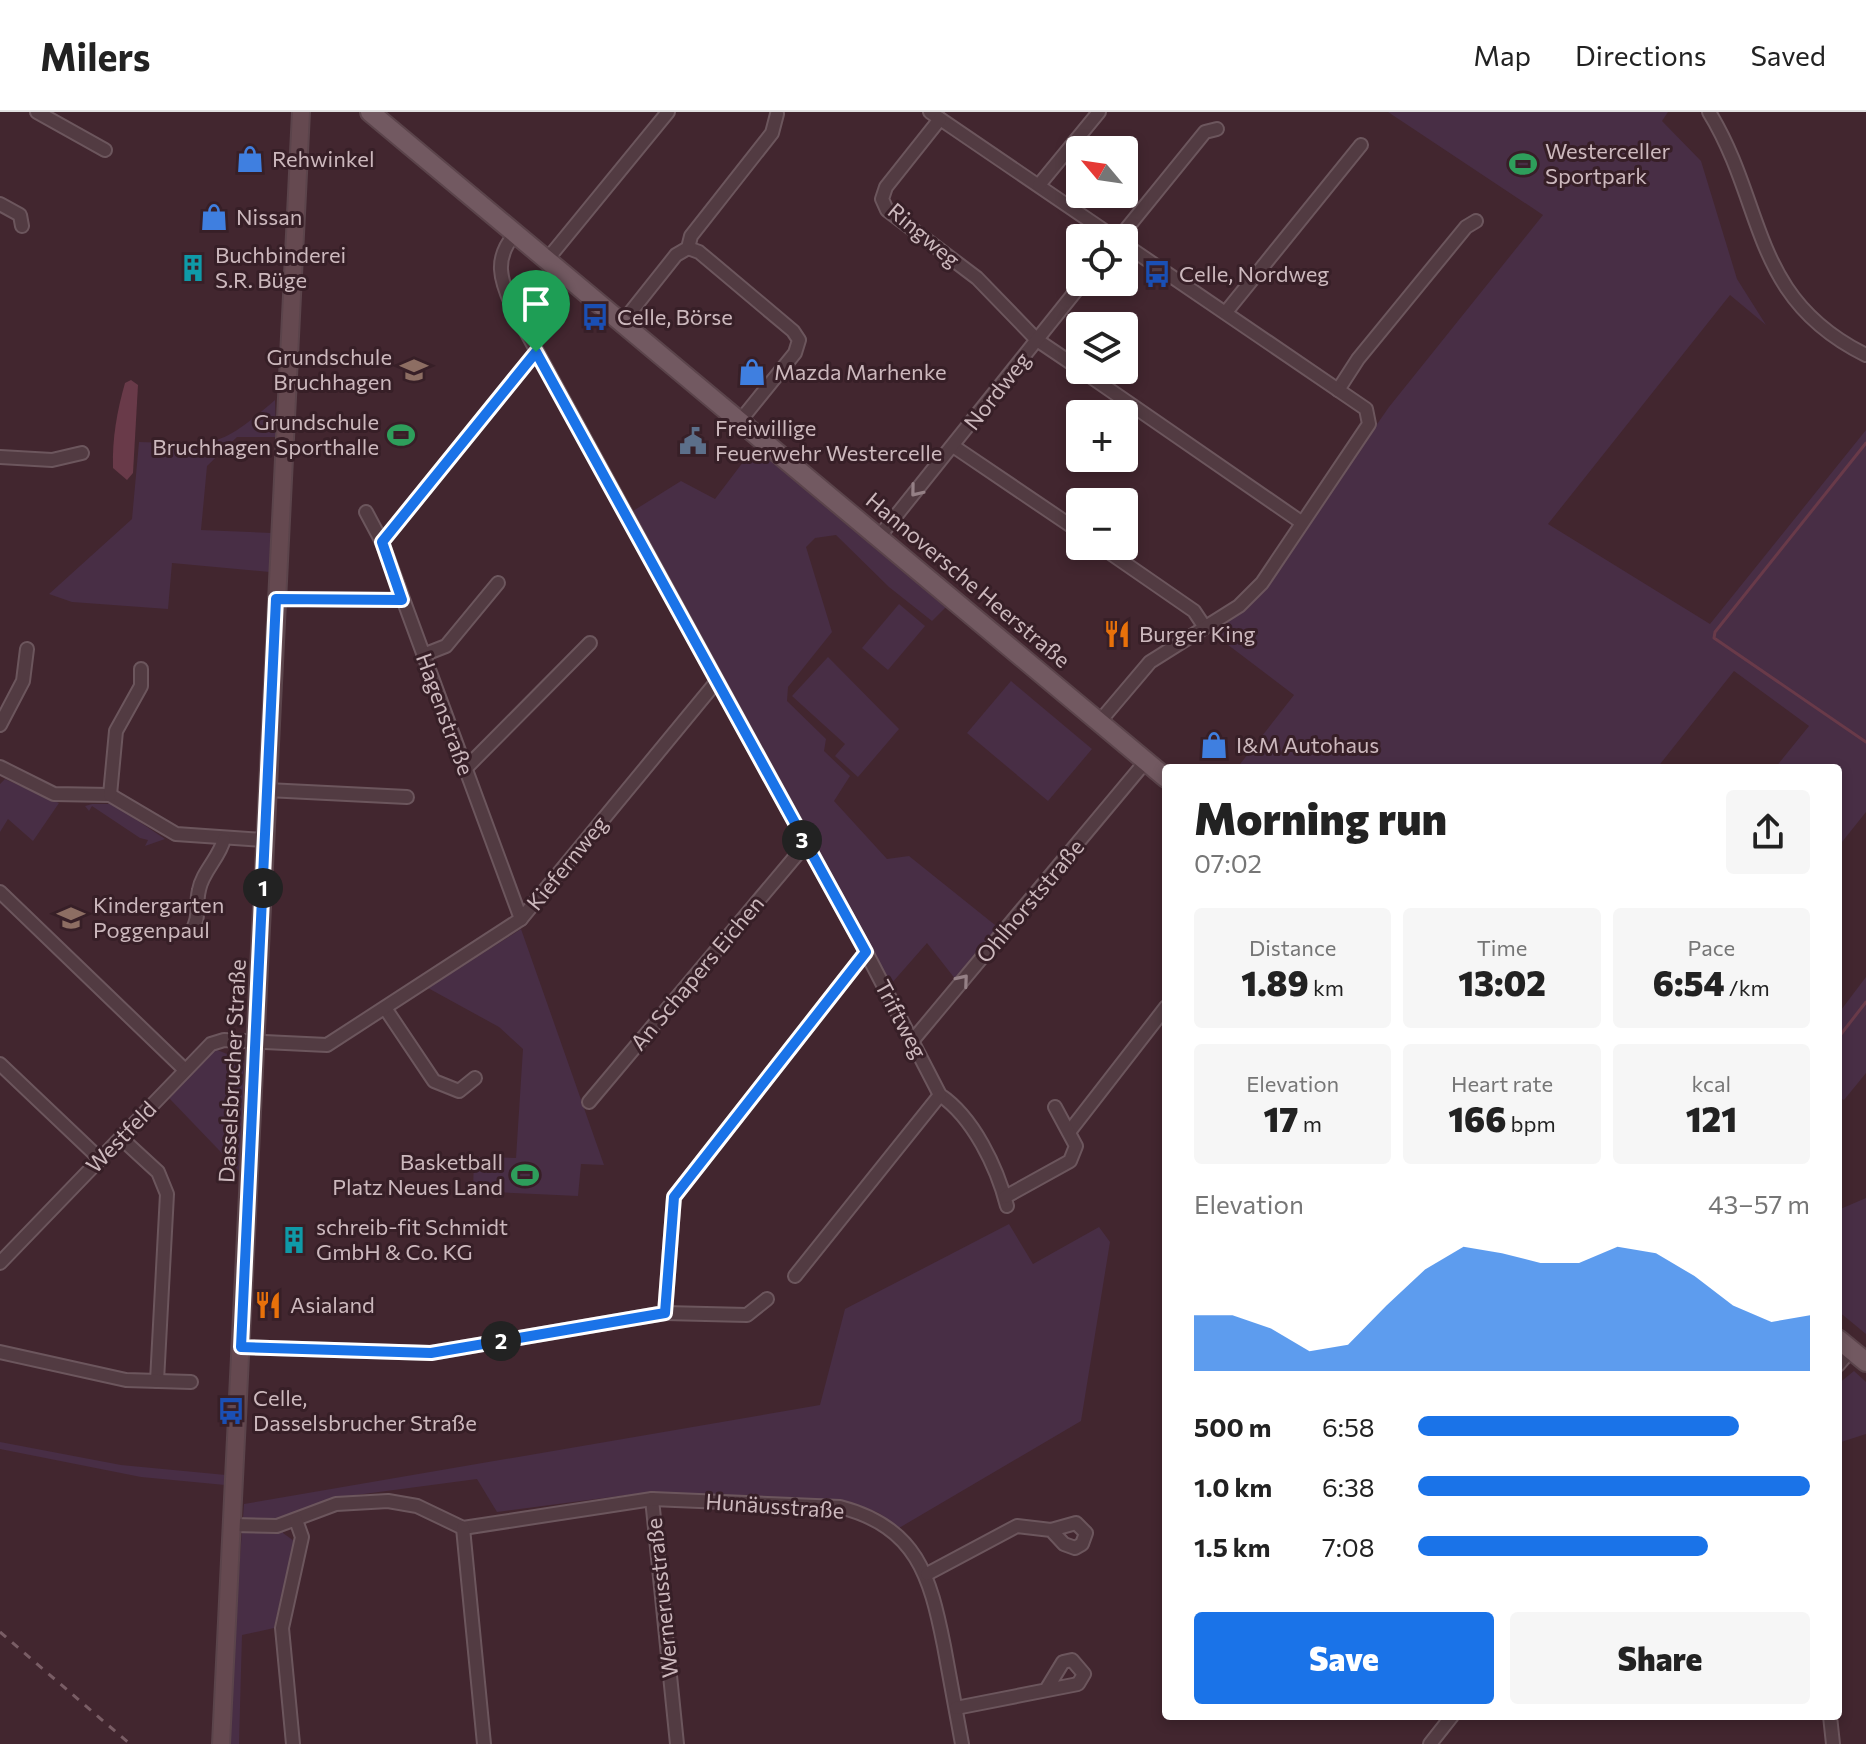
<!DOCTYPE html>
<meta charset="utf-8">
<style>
:root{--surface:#fff;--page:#f6f6f6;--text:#222;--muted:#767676;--line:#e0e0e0;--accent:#1a73e8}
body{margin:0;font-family:Commissioner,sans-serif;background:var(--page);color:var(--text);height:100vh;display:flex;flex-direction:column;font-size:30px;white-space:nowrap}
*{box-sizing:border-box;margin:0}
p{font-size:26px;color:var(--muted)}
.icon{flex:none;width:44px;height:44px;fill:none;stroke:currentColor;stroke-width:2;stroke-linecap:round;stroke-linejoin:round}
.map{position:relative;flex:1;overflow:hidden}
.panel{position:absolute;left:1162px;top:652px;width:680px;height:956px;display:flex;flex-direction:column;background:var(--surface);border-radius:8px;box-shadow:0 4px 12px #0003}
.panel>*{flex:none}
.needle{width:52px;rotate:299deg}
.buttons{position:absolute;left:1066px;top:24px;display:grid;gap:16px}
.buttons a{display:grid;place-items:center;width:72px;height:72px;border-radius:8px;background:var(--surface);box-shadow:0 4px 12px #0003;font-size:40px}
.pin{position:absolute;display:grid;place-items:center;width:68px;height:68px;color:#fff;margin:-82px -34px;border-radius:50% 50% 50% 0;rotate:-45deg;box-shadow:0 0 8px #0007}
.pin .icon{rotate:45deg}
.km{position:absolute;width:40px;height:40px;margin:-20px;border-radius:50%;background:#222;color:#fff;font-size:22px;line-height:40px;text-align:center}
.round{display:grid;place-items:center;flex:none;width:84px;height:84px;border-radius:8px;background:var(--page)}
.headline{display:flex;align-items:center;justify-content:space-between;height:136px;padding:0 32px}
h1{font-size:44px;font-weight:800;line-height:60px}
.metrics{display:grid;grid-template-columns:repeat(3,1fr);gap:12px;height:136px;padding:8px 32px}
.metrics div{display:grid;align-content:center;border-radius:8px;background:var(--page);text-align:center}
.metrics b{font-size:34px;font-weight:800}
.metrics small{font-size:22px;font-weight:400}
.metrics p{font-size:22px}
.chart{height:224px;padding:16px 32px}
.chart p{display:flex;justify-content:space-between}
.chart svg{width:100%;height:144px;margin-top:8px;fill:var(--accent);opacity:.7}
.cta{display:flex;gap:16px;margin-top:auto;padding:16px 32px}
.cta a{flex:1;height:92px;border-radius:8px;background:var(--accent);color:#fff;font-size:32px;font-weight:800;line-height:92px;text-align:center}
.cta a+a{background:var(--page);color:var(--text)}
ul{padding:0 32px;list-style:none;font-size:26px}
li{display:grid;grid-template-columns:128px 96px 1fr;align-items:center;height:60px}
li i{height:20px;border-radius:10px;background:var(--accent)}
header{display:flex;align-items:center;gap:48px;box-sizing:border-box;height:112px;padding:0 40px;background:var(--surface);border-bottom:2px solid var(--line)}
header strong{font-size:38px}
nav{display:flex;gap:44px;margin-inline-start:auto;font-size:28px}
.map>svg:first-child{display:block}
.green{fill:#482e45}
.water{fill:#693a49}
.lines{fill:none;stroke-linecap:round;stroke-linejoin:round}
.stream{stroke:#693a49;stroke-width:3}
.street-casing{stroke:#6c565d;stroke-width:16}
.secondary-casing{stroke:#5b444b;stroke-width:20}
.primary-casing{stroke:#5b444b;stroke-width:22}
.street{stroke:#523b42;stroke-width:12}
.secondary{stroke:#654950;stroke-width:16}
.primary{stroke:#725961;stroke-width:18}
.rail{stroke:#795d65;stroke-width:3;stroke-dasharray:8 8;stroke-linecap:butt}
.oneway{stroke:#958086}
.route-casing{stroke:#fff;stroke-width:16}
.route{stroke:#1a73e8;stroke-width:10}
.labels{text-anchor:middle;stroke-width:6;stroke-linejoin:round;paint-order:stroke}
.poi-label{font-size:22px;fill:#ccb8bd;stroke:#371f27;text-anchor:start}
.street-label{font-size:22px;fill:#ccb8bd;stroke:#371f27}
</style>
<header>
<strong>Milers</strong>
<nav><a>Map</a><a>Directions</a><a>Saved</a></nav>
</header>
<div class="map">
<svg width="1866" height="1632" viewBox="0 0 1866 1632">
<rect width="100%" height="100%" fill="#42262f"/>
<!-- green -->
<g class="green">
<polygon points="1388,0 1668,0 1662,9 1701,49 1737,167 1766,213 1730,183 1548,412 1710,512 1866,318 1866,700 1838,735 1838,656 1775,656 1809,614 1734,559 1657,656 1237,656 1294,583 1215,523 1217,513 1253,490 1389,295 1543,103"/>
<path d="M275,288L276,325H237L207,354L201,418L271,421L270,460L172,451L168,497L72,490L49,482L132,407L139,330C215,332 216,339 275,288Z"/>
<polygon points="756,333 948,493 932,509 889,475 836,423 815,426 806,435 832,520 788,575 787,589 826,627 824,639 850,664 834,689 887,747 909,744 1000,817 956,868 927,831 891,872 809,730 633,399 681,369 715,387"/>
<polygon points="899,492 925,514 888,558 862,536"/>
<polygon points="828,545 899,617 858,665 835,644 845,632 792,584"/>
<polygon points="1011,569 1092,637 1048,689 967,621"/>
<polygon points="5,667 59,691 33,729 8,707 0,720 0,672"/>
<polygon points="92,692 113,692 165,727 145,734 148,728 140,726 92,694 89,699 85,694"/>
<polygon points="521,817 604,1053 581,1052 578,1084 473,1079 474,1045 516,1046 523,937 499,915 428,876"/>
<polygon points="1866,865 1866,961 1844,988 1838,985 1838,902"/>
<polygon points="215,937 244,949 240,1060 169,986"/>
<polygon points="1866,1086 1866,1222 1838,1199 1838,1098"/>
<polygon points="1009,1112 1033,1152 1099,1115 1110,1130 1081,1309 899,1416 879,1401 848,1389 650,1380 497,1400 477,1367 341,1385 285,1406 283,1421 294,1429 274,1516 242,1523 239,1632 226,1632 244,1392 820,1293 845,1197"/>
<polygon points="1854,1259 1866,1270 1866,1322 1838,1331 1838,1272"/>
<polygon points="0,1330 121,1353 226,1363 225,1373 141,1365 0,1337"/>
</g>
<!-- water -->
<path class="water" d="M131,268L138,273L133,361L127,368L113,356C112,327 117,299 125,271Z"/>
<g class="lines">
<!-- stream -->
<g class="stream">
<polyline points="1866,331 1715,520 1714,526 1866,630"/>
<polyline points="1838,926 1866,890"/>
</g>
<!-- street casing -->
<g class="street-casing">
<g id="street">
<polyline points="37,0 105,38"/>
<polyline points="930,0 1115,126"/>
<path d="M1709,0C1766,93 1750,186 1866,243"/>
<polyline points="940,7 886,75 882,87 887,98 977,166 1037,228 1080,257"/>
<polyline points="1039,73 1099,0"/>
<polyline points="0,92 20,103 22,114"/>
<path d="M514,123C494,147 500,167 512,194L866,840L940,983C973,1005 997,1055 1007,1094"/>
<polyline points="1119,126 1205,20 1217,17"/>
<polyline points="688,136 699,140 793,219 799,228 795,241 740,309"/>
<polyline points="546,149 668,0"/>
<polyline points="1226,200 1361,33"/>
<polyline points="622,211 676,143 688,136 691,124 772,21 777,2"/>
<polyline points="1081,258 1301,410"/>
<polyline points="1338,278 1358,247 1466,115 1476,109"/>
<polyline points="953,334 1080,420"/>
<polyline points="0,345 52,348 82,341"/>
<polyline points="366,400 382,430 521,807"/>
<polyline points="879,425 1083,170"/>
<polyline points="382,430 536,240"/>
<polyline points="1100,434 1194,499 1204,514"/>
<polyline points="276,487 402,488"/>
<polyline points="423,543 446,534 498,471"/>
<polyline points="1100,609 1150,550 1239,494 1262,471 1369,312 1366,297 1124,132"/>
<polyline points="0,613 23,569 27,537"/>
<polyline points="0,655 54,682 110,683 176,722 265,728"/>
<polyline points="465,657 590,531"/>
<polyline points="267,678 407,685"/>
<polyline points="110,683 116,619 141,574 141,557"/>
<polyline points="0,780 185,958"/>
<path d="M191,820C201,805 195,794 199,778C202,760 220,745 224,727"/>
<polyline points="385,896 434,969 459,979 475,966"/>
<polyline points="913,928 1146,649"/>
<polyline points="0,952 100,1047"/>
<polyline points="589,990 805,733"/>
<polyline points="1069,1020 1166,895"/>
<polyline points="121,1026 158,1060 167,1082 157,1269"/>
<polyline points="1005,1085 1070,1049 1076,1034 1055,995"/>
<polyline points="0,1151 211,932 224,928 327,933 521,807 717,569"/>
<polyline points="795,1164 940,983"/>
<polyline points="665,1201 747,1203 767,1187"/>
<polyline points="241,1235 431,1241 665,1201 674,1085 866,840"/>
<polyline points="0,1240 126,1268 191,1270"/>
<polyline points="1838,1253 1851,1238"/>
<polyline points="652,1387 677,1632"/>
<path d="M233,1413L277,1414L336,1392L388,1389L417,1394L463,1416L652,1387L840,1395C917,1415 930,1464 944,1534C950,1567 956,1599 962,1632"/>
<polyline points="463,1416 484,1632"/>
<polyline points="927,1462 1017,1414 1051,1418 1076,1411 1086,1421 1082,1432 1075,1436 1064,1432 1051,1418"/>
<polyline points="956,1596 1078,1572 1084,1562 1072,1548 1063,1550 1046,1578"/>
<polyline points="1830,1604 1833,1632"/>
<polyline points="293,1632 282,1516 302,1425 296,1408"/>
<polyline points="1430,1632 1452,1604"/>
</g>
</g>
<!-- secondary casing -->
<g class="secondary-casing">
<polyline id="secondary" points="221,1632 301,0"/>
</g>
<!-- primary casing -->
<g class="primary-casing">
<g id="primary">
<polyline points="370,0 1166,666"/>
<polyline points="1838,1227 1866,1250"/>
</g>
</g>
<!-- street -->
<use href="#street" class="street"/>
<!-- secondary -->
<use href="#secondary" class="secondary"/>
<!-- primary -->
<use href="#primary" class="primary"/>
<!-- rail -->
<polyline class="rail" points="0,1520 130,1632"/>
</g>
<!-- one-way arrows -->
<defs><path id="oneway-chevron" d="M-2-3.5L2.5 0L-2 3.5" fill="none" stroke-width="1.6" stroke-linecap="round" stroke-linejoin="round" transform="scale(2)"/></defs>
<g class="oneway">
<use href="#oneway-chevron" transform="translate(916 379) rotate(129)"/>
<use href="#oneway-chevron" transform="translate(963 868) rotate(-50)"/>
</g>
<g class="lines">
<!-- route casing -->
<g class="route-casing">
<polygon id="route" points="536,240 866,840 674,1085 665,1201 431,1241 241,1235 276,487 402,488 382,430"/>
</g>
<!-- route -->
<use href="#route" class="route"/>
</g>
<!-- icons -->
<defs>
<g id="shop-bare" transform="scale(2.16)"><path d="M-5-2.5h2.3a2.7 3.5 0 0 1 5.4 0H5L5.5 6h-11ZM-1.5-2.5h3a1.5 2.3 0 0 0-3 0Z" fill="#3f7fe0" stroke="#371f27" stroke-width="2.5" paint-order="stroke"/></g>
<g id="stadium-bare" transform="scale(2.16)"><path d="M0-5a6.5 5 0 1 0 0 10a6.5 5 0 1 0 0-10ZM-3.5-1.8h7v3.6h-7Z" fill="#2e9e5b" stroke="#371f27" stroke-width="2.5" paint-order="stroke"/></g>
<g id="building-bare" transform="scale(2.16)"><path d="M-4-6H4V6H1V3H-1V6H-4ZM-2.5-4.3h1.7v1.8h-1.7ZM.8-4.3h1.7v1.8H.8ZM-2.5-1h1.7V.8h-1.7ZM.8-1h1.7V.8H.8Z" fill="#0f9aa8" stroke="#371f27" stroke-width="2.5" paint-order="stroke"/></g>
<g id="bus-bare" transform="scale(2.16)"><path d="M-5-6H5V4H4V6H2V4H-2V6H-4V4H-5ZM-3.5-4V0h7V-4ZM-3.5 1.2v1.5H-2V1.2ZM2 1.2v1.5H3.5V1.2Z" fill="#1a4fb4" stroke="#371f27" stroke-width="2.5" paint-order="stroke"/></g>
<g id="school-bare" transform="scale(2.16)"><path d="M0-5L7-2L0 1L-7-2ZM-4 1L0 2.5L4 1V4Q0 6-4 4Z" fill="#8d6e63" stroke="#371f27" stroke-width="2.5" paint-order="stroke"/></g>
<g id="civic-bare" transform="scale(2.16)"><path d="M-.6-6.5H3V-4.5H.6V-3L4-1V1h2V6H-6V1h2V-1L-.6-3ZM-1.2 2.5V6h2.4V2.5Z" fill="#5c6f8a" stroke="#371f27" stroke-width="2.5" paint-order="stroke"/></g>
<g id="restaurant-bare" transform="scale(2.16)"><path d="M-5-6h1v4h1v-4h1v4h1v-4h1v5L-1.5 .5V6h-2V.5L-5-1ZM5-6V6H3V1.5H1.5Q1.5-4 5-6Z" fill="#e8710a" stroke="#371f27" stroke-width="2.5" paint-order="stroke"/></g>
</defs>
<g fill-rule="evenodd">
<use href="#shop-bare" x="250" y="47"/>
<use href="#stadium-bare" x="1523" y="52"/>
<use href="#shop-bare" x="214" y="105"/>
<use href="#building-bare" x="193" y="156"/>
<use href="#bus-bare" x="1157" y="162"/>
<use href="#bus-bare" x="595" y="205"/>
<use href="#school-bare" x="414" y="258"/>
<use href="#shop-bare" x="752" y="260"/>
<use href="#stadium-bare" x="401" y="323"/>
<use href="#civic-bare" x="693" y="329"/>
<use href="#restaurant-bare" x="1117" y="522"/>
<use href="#shop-bare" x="1214" y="633"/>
<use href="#school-bare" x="71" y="806"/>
<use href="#stadium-bare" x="525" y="1063"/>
<use href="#building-bare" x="294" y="1128"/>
<use href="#restaurant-bare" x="268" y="1193"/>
<use href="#bus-bare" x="231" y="1299"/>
</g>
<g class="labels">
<!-- poi labels -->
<g class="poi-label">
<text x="1545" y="47">Westerceller<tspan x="1545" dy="25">Sportpark</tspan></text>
<text x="272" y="55">Rehwinkel</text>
<text x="236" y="113">Nissan</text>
<text x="215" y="151">Buchbinderei<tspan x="215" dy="25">S.R. Büge</tspan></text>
<text x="1179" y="170">Celle, Nordweg</text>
<text x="617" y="213">Celle, Börse</text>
<text x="392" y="253" text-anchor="end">Grundschule<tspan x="392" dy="25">Bruchhagen</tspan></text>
<text x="774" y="268">Mazda Marhenke</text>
<text x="379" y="318" text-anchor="end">Grundschule<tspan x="379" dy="25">Bruchhagen Sporthalle</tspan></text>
<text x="715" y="324">Freiwillige<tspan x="715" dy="25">Feuerwehr Westercelle</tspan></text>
<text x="1139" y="530">Burger King</text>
<text x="1236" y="641">I&amp;M Autohaus</text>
<text x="93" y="801">Kindergarten<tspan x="93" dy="25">Poggenpaul</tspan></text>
<text x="503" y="1058" text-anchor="end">Basketball<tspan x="503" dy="25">Platz Neues Land</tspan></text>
<text x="316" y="1123">schreib-fit Schmidt<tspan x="316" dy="25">GmbH &amp; Co. KG</tspan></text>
<text x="290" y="1201">Asialand</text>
<text x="253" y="1294">Celle,<tspan x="253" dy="25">Dasselsbrucher Straße</tspan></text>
</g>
<!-- street labels -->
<g class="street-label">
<text transform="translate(924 123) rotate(40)" y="8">Ringweg</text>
<text transform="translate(997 279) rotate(-52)" y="8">Nordweg</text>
<text transform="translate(968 468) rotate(40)" y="8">Hannoversche Heerstraße</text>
<text transform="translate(445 602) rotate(70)" y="8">Hagenstraße</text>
<text transform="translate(567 751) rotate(-51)" y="8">Kiefernweg</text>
<text transform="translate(1030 789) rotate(-50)" y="8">Ohlhorststraße</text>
<text transform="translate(697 861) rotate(-50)" y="8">An Schapers Eichen</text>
<text transform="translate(901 907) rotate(62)" y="8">Triftweg</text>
<text transform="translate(232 959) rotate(-87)" y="8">Dasselsbrucher Straße</text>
<text transform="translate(121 1025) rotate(-46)" y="8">Westfeld</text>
<text transform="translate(775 1394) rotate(4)" y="8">Hunäusstraße</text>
<text transform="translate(662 1486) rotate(-96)" y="8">Wernerusstraße</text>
</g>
</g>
</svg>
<div class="buttons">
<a><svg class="needle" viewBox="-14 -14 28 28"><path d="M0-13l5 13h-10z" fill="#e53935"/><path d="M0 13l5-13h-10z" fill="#767676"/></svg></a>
<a><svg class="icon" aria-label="locate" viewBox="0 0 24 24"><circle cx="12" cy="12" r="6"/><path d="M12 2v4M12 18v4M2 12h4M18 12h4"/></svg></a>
<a><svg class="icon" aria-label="layers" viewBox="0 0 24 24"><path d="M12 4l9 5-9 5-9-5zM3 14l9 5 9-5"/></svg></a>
<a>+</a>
<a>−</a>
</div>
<div class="pin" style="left:536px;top:240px;background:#1e9e55"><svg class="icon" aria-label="arrive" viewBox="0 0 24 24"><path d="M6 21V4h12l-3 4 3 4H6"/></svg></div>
<b class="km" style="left:263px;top:776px">1</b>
<b class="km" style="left:501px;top:1229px">2</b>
<b class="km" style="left:802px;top:728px">3</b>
<section class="panel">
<div class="headline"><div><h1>Morning run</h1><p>07:02</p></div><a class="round"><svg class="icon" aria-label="share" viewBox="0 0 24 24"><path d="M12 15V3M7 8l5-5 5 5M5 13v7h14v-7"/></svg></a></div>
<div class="metrics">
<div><p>Distance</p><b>1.89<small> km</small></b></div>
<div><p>Time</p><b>13:02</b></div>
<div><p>Pace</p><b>6:54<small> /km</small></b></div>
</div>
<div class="metrics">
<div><p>Elevation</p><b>17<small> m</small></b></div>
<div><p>Heart rate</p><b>166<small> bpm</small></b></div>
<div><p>kcal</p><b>121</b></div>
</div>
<div class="chart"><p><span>Elevation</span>43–57 m</p>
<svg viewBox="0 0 160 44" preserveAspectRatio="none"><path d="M0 44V27L10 27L20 31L30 38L40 36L50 24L60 13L70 6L80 8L90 11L100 11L110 6L120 8L130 15L140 24L150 29L160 27V44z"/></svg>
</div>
<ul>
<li><b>500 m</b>6:58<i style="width:82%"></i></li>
<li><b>1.0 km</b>6:38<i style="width:100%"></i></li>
<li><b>1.5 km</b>7:08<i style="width:74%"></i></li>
</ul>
<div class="cta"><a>Save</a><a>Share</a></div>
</section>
</div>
